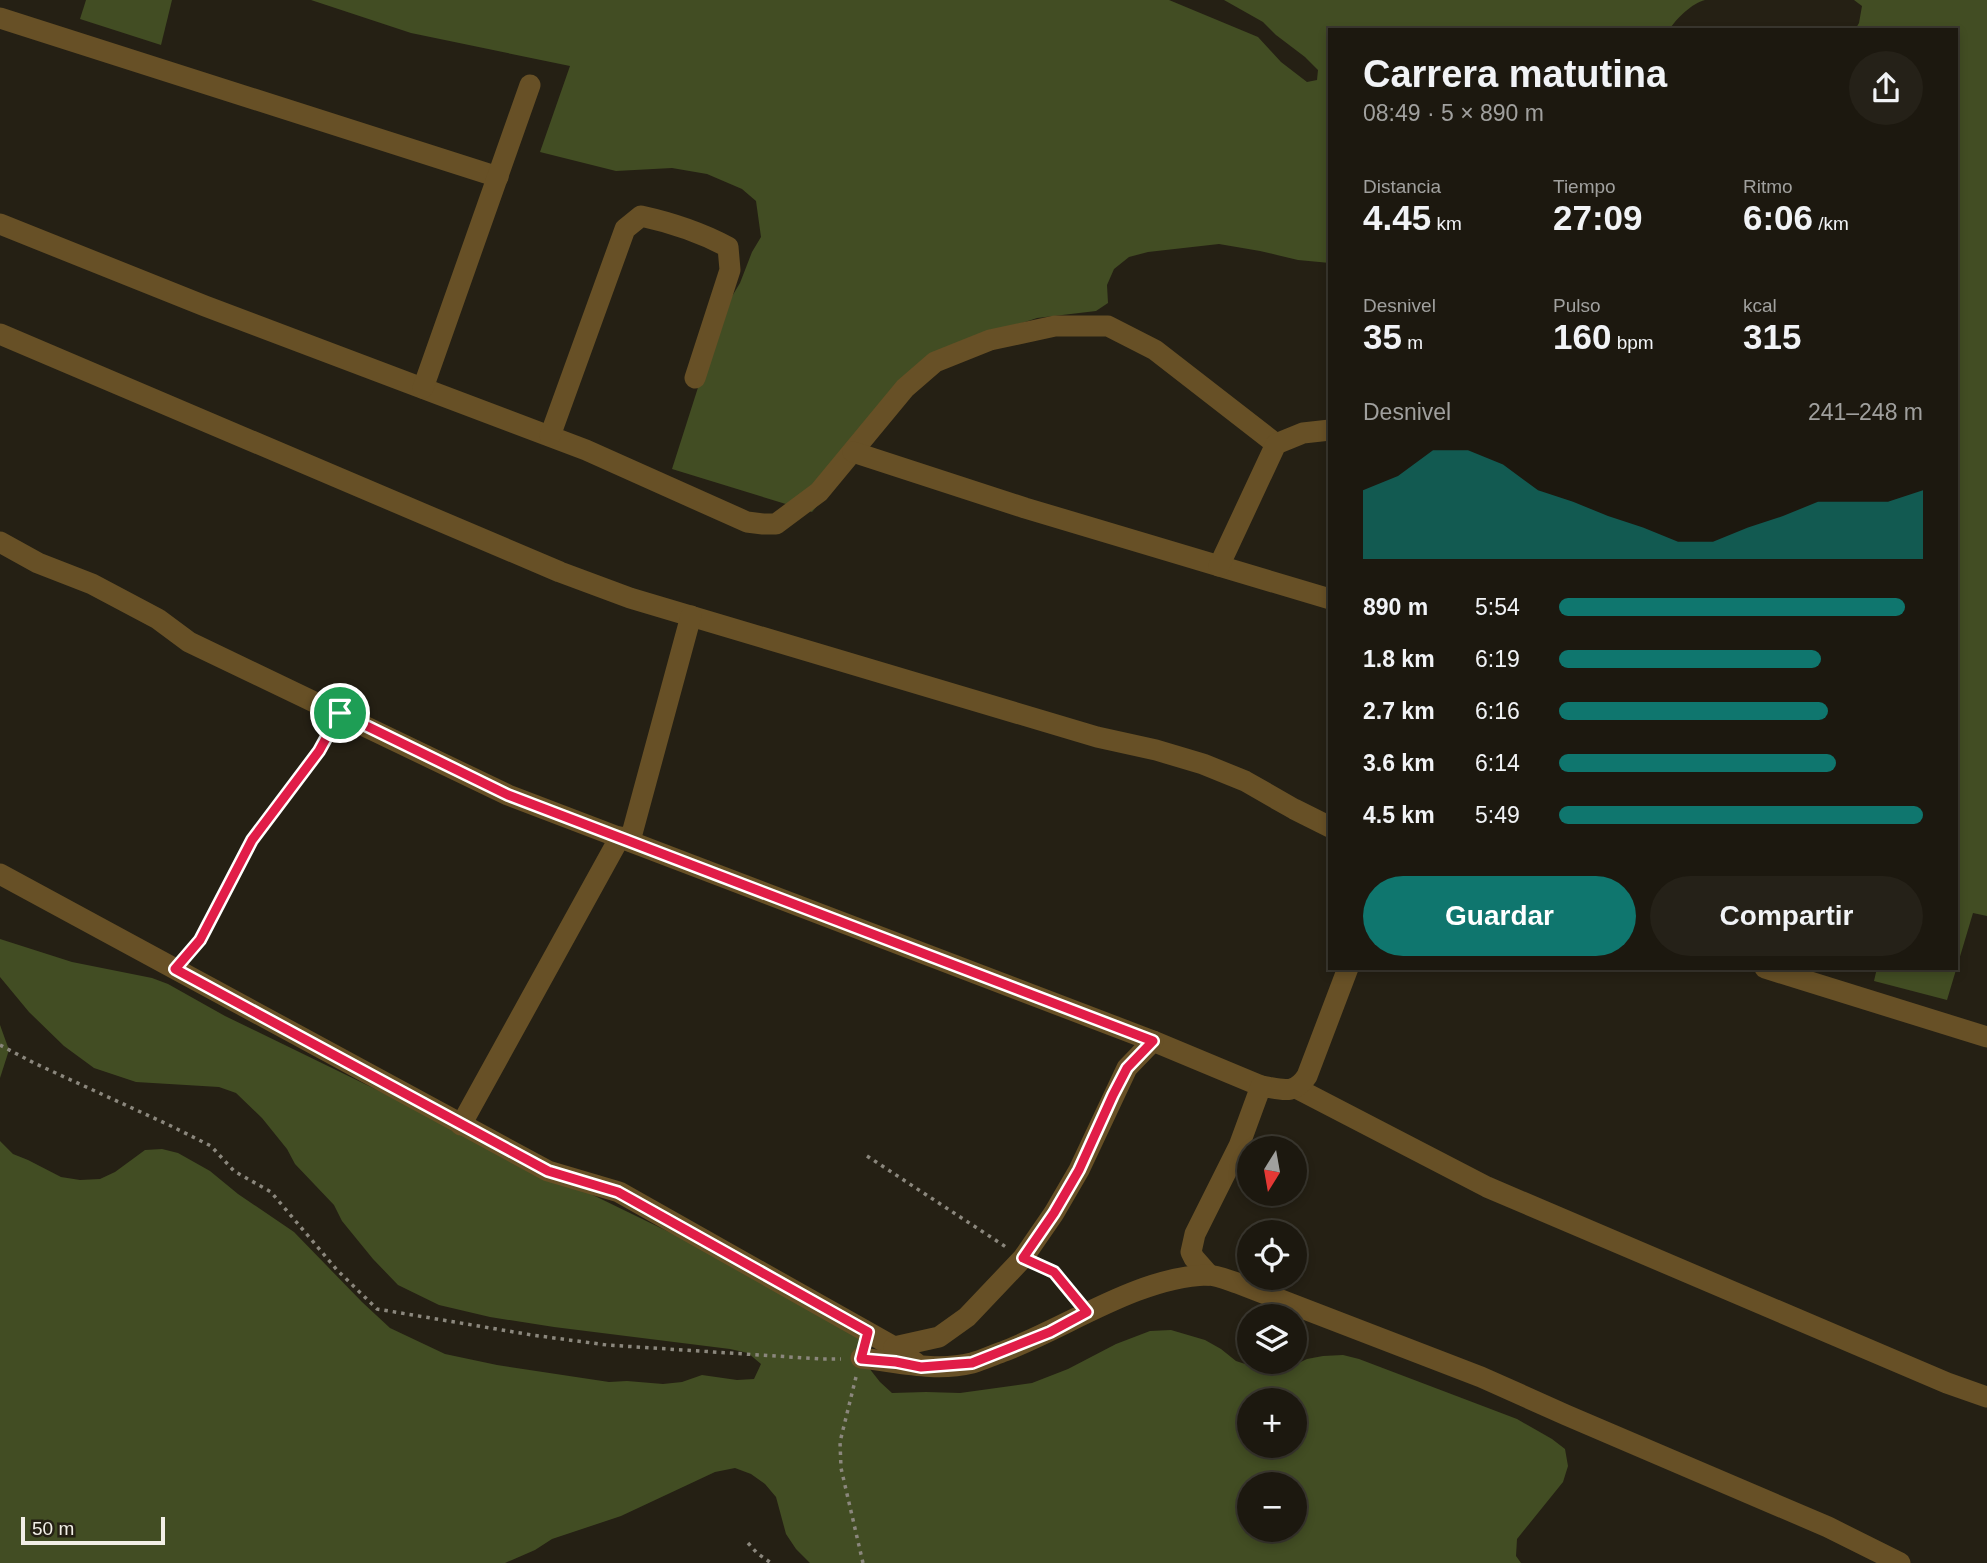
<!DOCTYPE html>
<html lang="es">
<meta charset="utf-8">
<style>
:root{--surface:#1c180f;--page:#252118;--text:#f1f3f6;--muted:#a0a09e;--line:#3a372f;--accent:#0f766e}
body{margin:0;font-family:Helvetica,sans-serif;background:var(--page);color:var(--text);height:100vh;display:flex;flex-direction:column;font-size:26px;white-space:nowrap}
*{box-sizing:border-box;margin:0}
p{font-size:23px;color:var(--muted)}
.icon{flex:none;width:38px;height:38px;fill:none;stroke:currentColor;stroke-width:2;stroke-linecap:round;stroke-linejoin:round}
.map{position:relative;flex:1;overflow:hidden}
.sheet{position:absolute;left:1328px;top:28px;width:630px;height:942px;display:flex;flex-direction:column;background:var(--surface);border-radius:0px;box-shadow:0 4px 10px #0003,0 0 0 2px var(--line)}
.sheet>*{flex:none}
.needle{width:46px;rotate:191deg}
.tools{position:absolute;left:1237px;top:1136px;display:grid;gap:14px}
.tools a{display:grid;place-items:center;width:70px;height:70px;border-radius:50%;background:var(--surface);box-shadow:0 4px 10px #0003,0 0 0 2px var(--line);font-size:35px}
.scale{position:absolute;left:21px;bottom:18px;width:144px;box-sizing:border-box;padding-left:7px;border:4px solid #f2efe7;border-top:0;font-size:19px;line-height:24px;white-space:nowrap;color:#f2efe7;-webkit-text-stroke:5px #252014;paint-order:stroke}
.pin{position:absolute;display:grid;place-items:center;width:60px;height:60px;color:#fff;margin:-30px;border:4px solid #fff;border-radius:50%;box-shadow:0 2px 7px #0007}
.round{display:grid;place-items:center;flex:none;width:74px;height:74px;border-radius:37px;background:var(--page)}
.head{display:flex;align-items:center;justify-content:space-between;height:119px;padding:0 35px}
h1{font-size:38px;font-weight:800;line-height:52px}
.metrics{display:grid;grid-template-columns:repeat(3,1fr);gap:10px;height:119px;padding:7px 35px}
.metrics div{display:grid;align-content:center}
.metrics b{font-size:35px;font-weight:800}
.metrics small{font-size:19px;font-weight:400}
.metrics p{font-size:19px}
.chart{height:196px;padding:14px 35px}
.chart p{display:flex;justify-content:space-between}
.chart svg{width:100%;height:126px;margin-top:7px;fill:var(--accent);opacity:.7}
.primary-button{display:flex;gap:14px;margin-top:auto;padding:14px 35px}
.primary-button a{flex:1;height:80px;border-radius:42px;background:var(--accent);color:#fff;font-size:28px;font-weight:800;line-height:80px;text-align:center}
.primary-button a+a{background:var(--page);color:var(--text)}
ul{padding:0 35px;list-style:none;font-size:23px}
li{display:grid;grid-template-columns:112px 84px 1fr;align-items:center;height:52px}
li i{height:18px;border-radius:9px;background:var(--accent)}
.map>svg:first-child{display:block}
.green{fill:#424d23;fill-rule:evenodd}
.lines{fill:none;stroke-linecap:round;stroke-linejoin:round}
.path{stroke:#8b877d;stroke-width:3.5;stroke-dasharray:3.5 5;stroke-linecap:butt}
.minor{stroke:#675026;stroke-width:21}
.route-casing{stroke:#fff;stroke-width:14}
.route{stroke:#e11d48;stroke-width:9}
</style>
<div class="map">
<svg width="1987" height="1563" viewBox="0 0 1987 1563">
<rect width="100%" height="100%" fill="#252014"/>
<!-- green -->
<g class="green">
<polygon points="86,0 172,0 161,45 80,19"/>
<path d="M311,0H1169L1258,37L1281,62L1307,82L1317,80L1318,70L1305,57L1276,35L1263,22L1224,0H1705C1692,3 1676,19 1669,30H1330V263L1298,260L1260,251L1219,244L1148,252L1129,257L1114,269L1107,285L1108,303L1096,311L1037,318L966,342L943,357L812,512L672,469L702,375L731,298L740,283L752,252L761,237L756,201L742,189L707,174L672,168L616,171L540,152L570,66L411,33Z"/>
<polygon points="1854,0 1987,0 1987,916 1973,913 1947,1000 1874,981 1877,968 1956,968 1956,30 1855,30 1859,23 1862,6"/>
<path d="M0,939L72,962L152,978L168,984L225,1016L669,1232L811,1292L860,1338L869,1368L880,1382L892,1393L926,1392L960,1393L1032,1383L1068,1369L1116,1344L1150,1331L1171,1330L1205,1340L1221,1349L1236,1361L1251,1366L1290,1367L1307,1359L1323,1356L1343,1355L1359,1359L1517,1419L1552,1439L1565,1449L1568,1466L1563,1482L1517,1539L1516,1556L1521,1563H810L796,1549L786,1534L776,1497L765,1484L751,1474L735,1468L715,1472L621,1516L552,1539L535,1550L505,1563H0V1141L13,1154L28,1160L61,1177L80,1180L100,1179L115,1172L145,1150L162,1149L178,1153L210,1171L238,1194L294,1232L362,1302L390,1328L445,1354L497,1365L609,1382L627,1381L663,1384L682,1382L702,1375L737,1380L754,1379L761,1364L748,1353L730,1349L554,1327L490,1317L439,1305L398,1285L373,1259L342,1221L334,1205L295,1164L287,1149L262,1118L236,1093L219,1087L136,1082L94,1068L64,1046L29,1012L0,977ZM1250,1400H1295V1446H1250ZM1250,1484H1295V1530H1250Z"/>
<polygon points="0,1025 9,1050 0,1078"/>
</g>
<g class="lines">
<!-- path -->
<g class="path">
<polyline points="188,953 200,940 252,840 286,797 319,751 330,730"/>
<polyline points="0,1045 34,1063 169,1125 211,1146 234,1171 271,1192 337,1270 377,1309 532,1335 607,1345 821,1359 841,1359"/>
<polyline points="867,1156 1006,1247"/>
<polyline points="1040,1266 1054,1272 1075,1298"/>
<polyline points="856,1377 840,1442 841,1468 863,1563"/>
<polyline points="748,1543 757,1553 771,1563"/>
</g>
<!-- minor -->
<g class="minor">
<polyline points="0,18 498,177"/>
<polyline points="0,224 205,306 586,450 747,522 763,524 776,524 819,492 905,388 935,362 990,340 1055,326 1108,326 1155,350 1276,444"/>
<polyline points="0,334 560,572 630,598 1097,737 1156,750 1203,764 1245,781 1294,809 1330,827"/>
<polyline points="423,388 530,85"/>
<path d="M550,436L625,229L641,216C673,223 700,232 728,247L730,270L695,378"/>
<polyline points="853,452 1025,508 1330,599"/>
<polyline points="0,542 38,563 92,584 158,619 189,642 508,795 1153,1041 1261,1086"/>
<polyline points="1219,566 1276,444 1303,433 1330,430"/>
<polyline points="630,841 691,616"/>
<polyline points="0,874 548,1171 619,1192 894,1347 916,1363"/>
<polyline points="1765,968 1987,1037"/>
<polyline points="1296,1088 1487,1187 1947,1383 1987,1397"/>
<polyline points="461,1125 620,837"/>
<path d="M1209,1275L1194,1258L1191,1252L1195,1234L1239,1146L1261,1086C1281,1089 1294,1096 1307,1076L1348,968"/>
<polyline points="894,1347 939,1337 967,1317 1023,1258 1054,1213 1079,1170 1127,1068 1153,1041"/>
<path d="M861,1358C898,1362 935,1372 972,1363C983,1360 993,1355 1002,1352C1066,1328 1138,1277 1207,1275C1216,1275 1228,1280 1237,1283L1481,1377L1566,1415L1828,1527L1900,1563"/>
</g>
</g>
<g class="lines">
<!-- route casing -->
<g class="route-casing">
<polygon id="route" points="340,713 508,795 1153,1041 1127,1068 1113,1095 1079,1170 1054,1213 1023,1258 1054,1272 1087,1312 1050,1332 972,1363 921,1367 896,1362 861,1359 868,1332 618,1192 548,1171 175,969 200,940 252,840 319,751"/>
</g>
<!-- route -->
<use href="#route" class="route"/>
</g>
</svg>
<div class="tools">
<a><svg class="needle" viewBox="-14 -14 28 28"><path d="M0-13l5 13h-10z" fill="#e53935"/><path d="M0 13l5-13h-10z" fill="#a0a09e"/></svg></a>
<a><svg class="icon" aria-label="locate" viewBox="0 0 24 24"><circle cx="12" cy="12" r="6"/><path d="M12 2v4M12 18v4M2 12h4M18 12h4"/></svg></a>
<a><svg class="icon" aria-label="layers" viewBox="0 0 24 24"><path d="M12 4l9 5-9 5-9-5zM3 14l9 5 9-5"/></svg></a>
<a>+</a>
<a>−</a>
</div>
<div class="scale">50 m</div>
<div class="pin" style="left:340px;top:713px;background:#1e9e55"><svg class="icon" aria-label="arrive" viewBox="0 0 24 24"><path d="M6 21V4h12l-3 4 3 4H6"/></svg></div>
<section class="sheet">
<div class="head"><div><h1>Carrera matutina</h1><p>08:49 · 5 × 890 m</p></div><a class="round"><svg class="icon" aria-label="share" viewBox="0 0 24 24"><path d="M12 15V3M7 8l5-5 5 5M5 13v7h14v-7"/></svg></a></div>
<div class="metrics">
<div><p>Distancia</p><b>4.45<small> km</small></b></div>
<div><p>Tiempo</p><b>27:09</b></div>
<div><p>Ritmo</p><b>6:06<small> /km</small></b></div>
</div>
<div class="metrics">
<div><p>Desnivel</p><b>35<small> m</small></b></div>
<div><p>Pulso</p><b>160<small> bpm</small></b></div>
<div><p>kcal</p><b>315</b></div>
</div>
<div class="chart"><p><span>Desnivel</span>241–248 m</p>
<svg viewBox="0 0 160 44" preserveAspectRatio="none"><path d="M0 44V20L10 15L20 6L30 6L40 11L50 20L60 24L70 29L80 33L90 38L100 38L110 33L120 29L130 24L140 24L150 24L160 20V44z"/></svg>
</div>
<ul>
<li><b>890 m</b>5:54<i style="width:95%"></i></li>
<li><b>1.8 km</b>6:19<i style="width:72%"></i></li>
<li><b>2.7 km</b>6:16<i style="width:74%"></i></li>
<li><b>3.6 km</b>6:14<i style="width:76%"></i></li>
<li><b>4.5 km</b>5:49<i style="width:100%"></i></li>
</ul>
<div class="primary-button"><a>Guardar</a><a>Compartir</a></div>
</section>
</div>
